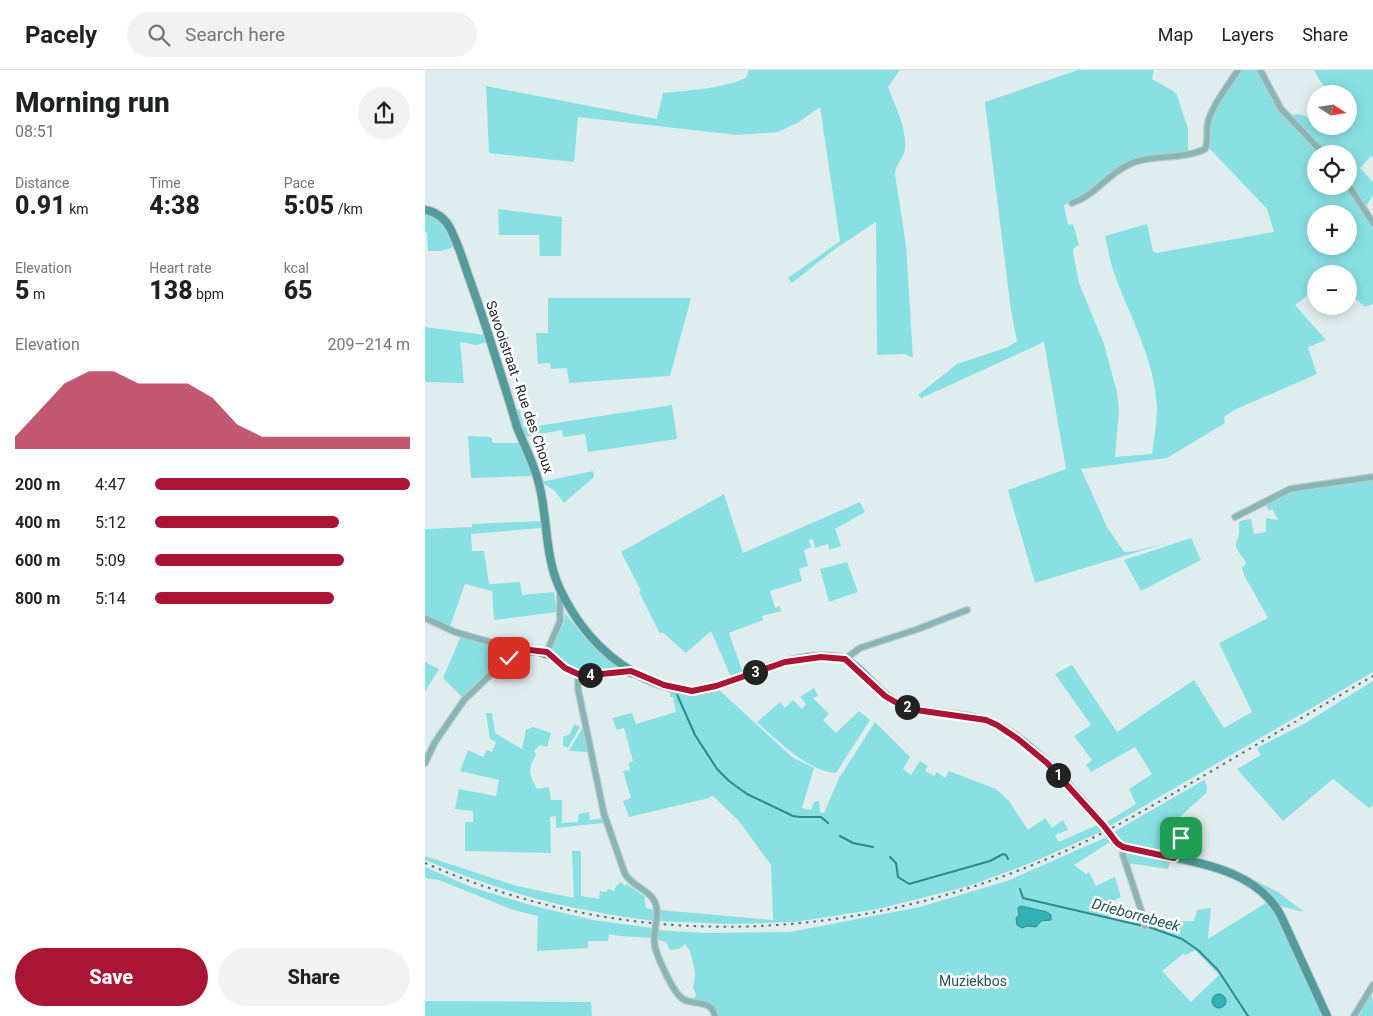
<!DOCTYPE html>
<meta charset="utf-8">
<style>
:root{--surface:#fff;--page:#f2f2f2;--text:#202124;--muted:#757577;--line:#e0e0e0;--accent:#aa1435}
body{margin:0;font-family:Roboto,sans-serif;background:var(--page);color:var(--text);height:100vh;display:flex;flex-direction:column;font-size:19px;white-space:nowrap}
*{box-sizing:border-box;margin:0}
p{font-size:16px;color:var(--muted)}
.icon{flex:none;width:28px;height:28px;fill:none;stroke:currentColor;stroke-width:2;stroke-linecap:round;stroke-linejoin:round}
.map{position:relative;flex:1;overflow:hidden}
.details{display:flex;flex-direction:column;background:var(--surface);width:425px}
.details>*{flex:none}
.needle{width:32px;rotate:102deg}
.tools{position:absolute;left:882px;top:15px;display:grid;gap:10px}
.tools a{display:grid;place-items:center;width:50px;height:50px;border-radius:50%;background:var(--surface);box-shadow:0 2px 12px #0003;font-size:25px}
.pin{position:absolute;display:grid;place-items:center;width:42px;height:42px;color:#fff;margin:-21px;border-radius:10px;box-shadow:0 2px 8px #0006}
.km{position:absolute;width:25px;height:25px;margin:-12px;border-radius:50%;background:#222;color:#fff;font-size:14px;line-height:25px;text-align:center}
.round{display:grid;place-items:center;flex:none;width:52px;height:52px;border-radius:26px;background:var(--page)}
.head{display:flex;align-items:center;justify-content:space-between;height:85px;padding:0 15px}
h1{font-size:28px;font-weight:800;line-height:38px}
.stats{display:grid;grid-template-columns:repeat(3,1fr);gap:8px;height:85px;padding:5px 15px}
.stats div{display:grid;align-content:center}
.stats b{font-size:25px;font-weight:800}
.stats small{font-size:14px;font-weight:400}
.stats p{font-size:14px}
.chart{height:140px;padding:10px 15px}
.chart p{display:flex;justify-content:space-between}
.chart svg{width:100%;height:90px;margin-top:5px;fill:var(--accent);opacity:.7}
.button{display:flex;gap:10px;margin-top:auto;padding:10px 15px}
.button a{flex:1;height:58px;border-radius:30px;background:var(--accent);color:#fff;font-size:20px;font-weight:800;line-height:58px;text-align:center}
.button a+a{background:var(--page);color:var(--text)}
ul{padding:0 15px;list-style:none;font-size:16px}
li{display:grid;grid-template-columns:80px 60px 1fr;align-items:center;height:38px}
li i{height:12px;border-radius:6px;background:var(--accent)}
header{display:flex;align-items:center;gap:30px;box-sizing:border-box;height:70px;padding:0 25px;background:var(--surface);border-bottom:1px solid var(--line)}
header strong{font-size:24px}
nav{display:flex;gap:28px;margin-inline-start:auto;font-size:18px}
.search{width:350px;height:45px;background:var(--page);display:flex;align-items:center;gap:12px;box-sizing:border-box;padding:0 18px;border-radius:28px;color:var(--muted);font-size:19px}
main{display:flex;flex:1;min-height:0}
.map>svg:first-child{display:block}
.green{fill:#89e0e2;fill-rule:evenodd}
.water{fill:#32b2b5;stroke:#2e898b}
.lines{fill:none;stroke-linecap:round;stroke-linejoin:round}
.stream{stroke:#2e898b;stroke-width:2}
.street-casing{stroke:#becacb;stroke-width:8}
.secondary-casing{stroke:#becacb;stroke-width:10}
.street{stroke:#88b6b6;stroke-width:5.5}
.secondary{stroke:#539b9d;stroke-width:8}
.rail{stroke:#606969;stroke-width:2;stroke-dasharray:2.5 5;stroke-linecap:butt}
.street-bridge-casing{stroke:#becacb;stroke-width:8;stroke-linecap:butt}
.street-bridge{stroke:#88b6b6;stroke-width:5.5}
.route-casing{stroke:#fff;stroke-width:10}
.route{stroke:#aa1435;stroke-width:6}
.labels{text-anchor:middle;stroke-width:5;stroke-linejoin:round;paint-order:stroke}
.street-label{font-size:14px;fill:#232929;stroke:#fff}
.park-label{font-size:14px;fill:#215557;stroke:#fff}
.water-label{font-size:15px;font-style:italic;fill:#225657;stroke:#fff}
</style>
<header>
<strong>Pacely</strong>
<div class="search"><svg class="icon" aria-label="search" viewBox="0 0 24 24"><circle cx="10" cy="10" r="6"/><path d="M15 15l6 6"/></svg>Search here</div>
<nav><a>Map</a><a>Layers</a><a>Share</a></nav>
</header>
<main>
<section class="details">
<div class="head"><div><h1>Morning run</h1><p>08:51</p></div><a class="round"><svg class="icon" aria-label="share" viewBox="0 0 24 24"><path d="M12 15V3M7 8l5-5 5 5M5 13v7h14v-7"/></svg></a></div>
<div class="stats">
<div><p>Distance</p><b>0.91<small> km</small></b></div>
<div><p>Time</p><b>4:38</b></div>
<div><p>Pace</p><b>5:05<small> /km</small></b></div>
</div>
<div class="stats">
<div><p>Elevation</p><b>5<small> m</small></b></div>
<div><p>Heart rate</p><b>138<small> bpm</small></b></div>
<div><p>kcal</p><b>65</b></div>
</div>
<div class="chart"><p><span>Elevation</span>209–214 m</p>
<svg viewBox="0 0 160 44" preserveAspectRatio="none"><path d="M0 44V38L10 25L20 12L30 6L40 6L50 12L60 12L70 12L80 19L90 32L100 38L110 38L120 38L130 38L140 38L150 38L160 38V44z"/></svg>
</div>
<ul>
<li><b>200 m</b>4:47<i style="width:100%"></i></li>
<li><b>400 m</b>5:12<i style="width:72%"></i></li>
<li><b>600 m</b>5:09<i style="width:74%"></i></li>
<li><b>800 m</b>5:14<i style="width:70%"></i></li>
</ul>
<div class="button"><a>Save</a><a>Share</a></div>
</section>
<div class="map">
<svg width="948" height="946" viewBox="0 0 948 946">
<rect width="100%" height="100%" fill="#e0edee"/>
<!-- green -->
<g class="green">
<path d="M324,0H475L463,17C470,36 482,58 480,79C479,88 470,95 470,104L481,175L488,288L480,284L452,285L451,152L410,179L367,213L363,208L415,171L395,37L374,52L353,62L312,65L153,47L149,92L64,83L61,16L232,49L238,23C266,20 296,19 321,8Z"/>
<path d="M653,0H729L727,9L748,21L752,25L763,59V82L703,92L656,128L639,135L643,155L648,154L654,175L649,178L648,182L654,213L679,274L692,322L694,341L690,387L727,384C729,369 732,353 732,338C730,290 705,247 689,203C685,192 683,179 680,166L722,154L728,181L731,183L849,162L842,139L783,77L785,56L791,38L815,0H832L851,37L896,84H891V116H921L948,157V234L940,237L924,223V204H891V219L870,235L901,270L883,277L892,304L809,340L799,347L800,353L742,388L656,399L682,457L699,482L710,481L745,472L610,513L583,420L641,399L619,272L501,326L496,328L493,325L532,294L583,277L592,271L586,240L560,32ZM891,144H924V176H891Z"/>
<path d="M889,0H948V88L946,86L935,98L948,112V125L940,138L924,114V84H901L867,48V45C874,43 882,46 887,51L891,47V56H924V24H906L895,11Z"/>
<polygon points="73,139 137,147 136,186 115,186 114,165 74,165"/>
<path d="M0,144C18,148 21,162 29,177L16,181H3L2,163L0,162Z"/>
<polygon points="123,228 266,228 245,306 144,313 142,298 126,299 125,293 113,294 111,263 123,263"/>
<polygon points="0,257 60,265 62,272 51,275 35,272 39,313 0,312"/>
<polygon points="247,335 252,369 163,382 160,364 138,367 137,360 99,367 89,341 94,339 99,358"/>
<polygon points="43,366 66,367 68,373 95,373 109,406 46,408"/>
<polygon points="168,401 169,407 139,433 130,421 116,412"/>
<path d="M948,409V602L683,757L680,753L711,734L704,719L727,704L710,677L666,702L661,695L667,690L649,666L666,655L630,604L647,595L692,662L769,610L799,658L827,642L794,573L843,548L819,505L817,498L821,493C819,488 815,485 812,479C809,473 813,470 814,464C815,451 810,451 826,449L829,464L841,462V448L853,450L847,439L844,441L840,433L869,421L910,416Z"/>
<polygon points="299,424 318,483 435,432 440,442 410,459 416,476 404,480 403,474 390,478 388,469 384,470 386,477 379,480 383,496 374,499 377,511 345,521 350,538 355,536 356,541 337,546 338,550 304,563 318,603 306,607 286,561 261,583 237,562 235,564 214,522 216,521 196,482"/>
<polygon points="116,451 117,458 46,464 47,481 59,481 64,514 95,512 97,525 129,522 132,542 69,550 67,521 40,514 25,556 0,545 0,459 47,457 47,454"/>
<polygon points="766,468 776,490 716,521 699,490"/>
<polygon points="422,492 433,522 404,532 395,499"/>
<polygon points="140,543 161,569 164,571 194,597 193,600 170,603 150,601 129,587 127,583 128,574 139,553"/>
<polygon points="36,566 80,579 82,585 38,628 18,608"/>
<polygon points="0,592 14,599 1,620 0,620"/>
<polygon points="948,611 948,736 944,738 908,709 858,751 812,699 836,685 832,678 879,654"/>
<path d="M389,618L393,626L388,628L404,644L398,650L411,663L434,641L445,650L411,703C382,701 352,670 332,652L355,632L360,638L368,630L377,639L381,634L375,627Z"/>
<path d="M245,619C263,623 275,629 293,619L367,687L389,698L377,738L386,740L389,732L392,731H394L395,742L399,743L414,708L450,652L485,687L478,699L486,705L495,691L503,696L500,701L509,706L512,702L520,708L524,701L571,719L584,731L603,760L620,748L627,758L638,750L643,760L630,765L634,772L674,754L678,761L608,792L544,816L453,839L370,852L305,854L234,851L235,840L348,850V848L346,795L314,751L287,725L284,728L204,747L198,731L206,728L198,701L205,700L204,693L208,691L199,658L192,660L187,648L207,643L211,654L251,642L248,627H245Z"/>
<path d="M61,643H67L70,663L97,679L101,660L108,657L126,663L122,677L115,675L109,681L111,685C102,701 104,703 112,719L124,717L126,730H137V753L153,752L154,744L164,742L165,750L178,748V753L131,758V746L125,747L126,783L40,781V752H48V741L30,739L34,719L71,726L74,710L35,701L43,680L58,687L62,680L67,682L71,672L65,669Z"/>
<polygon points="149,654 155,657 143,678 138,676 138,667 145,664"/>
<polygon points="158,657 164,682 144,681 145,679"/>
<polygon points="779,710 782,716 782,722 755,747 751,778 748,783 698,773 687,763"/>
<path d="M682,767L685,772L649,795L661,804L664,802L671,816L690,807L696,827L686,832L685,848L703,852L769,851L772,840L786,838L783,869L844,831L847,835L899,946H293V942L288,937L268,931L271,925L268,917L270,905L269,897L265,881L260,874L254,879L245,880L241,872L231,869L232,860L279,863L365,862L495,837L582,811ZM597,836L622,842L626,850C606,851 612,863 591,849L594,845ZM770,880L794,905L766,932L737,901L758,884L761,885Z"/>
<path d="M147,781H156V826L174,829L175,821L181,822L183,819L189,821L191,816L196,812L200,816L201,814L219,826L221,838L229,840V851C210,848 191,846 172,842C113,832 55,813 0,790V786L92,816L149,828Z"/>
<polygon points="701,781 745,790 743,799 702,793 700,786"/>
<polygon points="0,797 46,817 105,835 168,850 228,858 226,868 195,866 184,864 183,871 163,871 163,878 112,881 113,846 88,840 14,810 0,808"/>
<polygon points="808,799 853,822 879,842 855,836 848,826 808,802"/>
<polygon points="946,923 948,932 948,946 934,946"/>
<polygon points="0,931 166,932 167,946 0,946"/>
</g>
<!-- water -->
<g class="water">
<polygon points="596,836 622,842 626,845 626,850 616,851 611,857 602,856 597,858 592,855 591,848 594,845 593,838"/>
<circle cx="794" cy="931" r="7"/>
</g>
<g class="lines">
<!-- stream -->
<g class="stream">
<polyline points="94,584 113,585 123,588"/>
<polyline points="158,609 179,608 196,604 209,607"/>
<polyline points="251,622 270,665 292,699 304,711 322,724 368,746 375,747 396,747 403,753"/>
<polyline points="415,766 428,773 448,777"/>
<polyline points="465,787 471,793 473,807 484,814 565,791 578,784 581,785 583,789"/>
<polyline points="595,819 598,828 602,829 727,858 757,869 773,880 793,900 823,946"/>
</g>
<!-- street casing -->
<g class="street-casing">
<g id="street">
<polyline points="835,0 856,39 899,84"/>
<polyline points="924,116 948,153"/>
<path d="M647,133C669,126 681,106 701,96C724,83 755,91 780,79C784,71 781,61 783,52C788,34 803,16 813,0"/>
<polyline points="810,447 865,419 948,407"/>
<polyline points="0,548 30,562 47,567 90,579 122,582"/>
<path d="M122,582C159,617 163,601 206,601"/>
<polyline points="122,582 135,551 135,521"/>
<polyline points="420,589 435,578 493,559 542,540"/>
<path d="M153,604V619L179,744L200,804C211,821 233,820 232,845"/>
<polyline points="0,693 10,672 39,630 84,587 87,578"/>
<polyline points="698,777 698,785 718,846 720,856"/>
<polyline points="749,788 754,779 756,768"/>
<path d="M230,861C229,866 229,871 230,877C233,888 248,923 258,929C270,936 286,929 290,946"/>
<polyline points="929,946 948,915"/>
</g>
</g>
<!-- secondary casing -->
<g class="secondary-casing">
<path id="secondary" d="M0,140C11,142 19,147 25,158C32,172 38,189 43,205C58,245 70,286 83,327C86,337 89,347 92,357C99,375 108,392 113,410C123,445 119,483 134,517C150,552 175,582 208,602C225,612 249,621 269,621C284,620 298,614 312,608C343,597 376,583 411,587C434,590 450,622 471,632C501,648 541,640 570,654C609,672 649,721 677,754C682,760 686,769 693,774C700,779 714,780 723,782C770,793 831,798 856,846L902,946"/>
</g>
<!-- street -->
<use href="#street" class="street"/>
<!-- secondary -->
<use href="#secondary" class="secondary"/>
<!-- rail -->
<path class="rail" d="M0,793C208,885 432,874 638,782C683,762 725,737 768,712C828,677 888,641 948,606"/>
<!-- street-bridge casing -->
<g class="street-bridge-casing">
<polyline id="street-bridge" points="230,861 232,845"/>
</g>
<!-- street-bridge -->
<use href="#street-bridge" class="street-bridge"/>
</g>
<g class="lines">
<!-- route casing -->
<g class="route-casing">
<polyline id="route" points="84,588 87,578 122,582 140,598 153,604 167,605 206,601 239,615 267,621 291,616 360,592 396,587 420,589 460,626 472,633 491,640 561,650 572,655 593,669 622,693 679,756 692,773 698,777 749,788 754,779 756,768"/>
</g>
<!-- route -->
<use href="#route" class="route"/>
</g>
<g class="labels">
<!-- street labels -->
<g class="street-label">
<text transform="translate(95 317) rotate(71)" y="5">Savooistraat - Rue des Choux</text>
</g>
<!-- park labels -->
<g class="park-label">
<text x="548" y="916">Muziekbos</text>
</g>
<!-- water labels -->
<g class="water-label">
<text transform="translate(711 845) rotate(15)" y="5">Drieborrebeek</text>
</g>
</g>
</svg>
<div class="tools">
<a><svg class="needle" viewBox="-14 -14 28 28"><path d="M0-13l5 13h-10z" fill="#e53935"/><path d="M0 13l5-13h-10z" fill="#757577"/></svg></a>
<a><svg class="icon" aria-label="locate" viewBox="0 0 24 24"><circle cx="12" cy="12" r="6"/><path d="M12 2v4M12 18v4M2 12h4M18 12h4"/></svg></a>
<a>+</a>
<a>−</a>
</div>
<div class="pin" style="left:756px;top:768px;background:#1e9e55"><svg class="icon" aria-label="arrive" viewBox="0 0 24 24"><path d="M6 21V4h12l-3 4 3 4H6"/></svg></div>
<div class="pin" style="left:84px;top:588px;background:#d93025"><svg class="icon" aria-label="check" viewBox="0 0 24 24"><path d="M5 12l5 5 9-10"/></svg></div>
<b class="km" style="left:633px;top:705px">1</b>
<b class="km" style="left:482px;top:637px">2</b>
<b class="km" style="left:330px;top:602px">3</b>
<b class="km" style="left:165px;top:605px">4</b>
</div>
</main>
